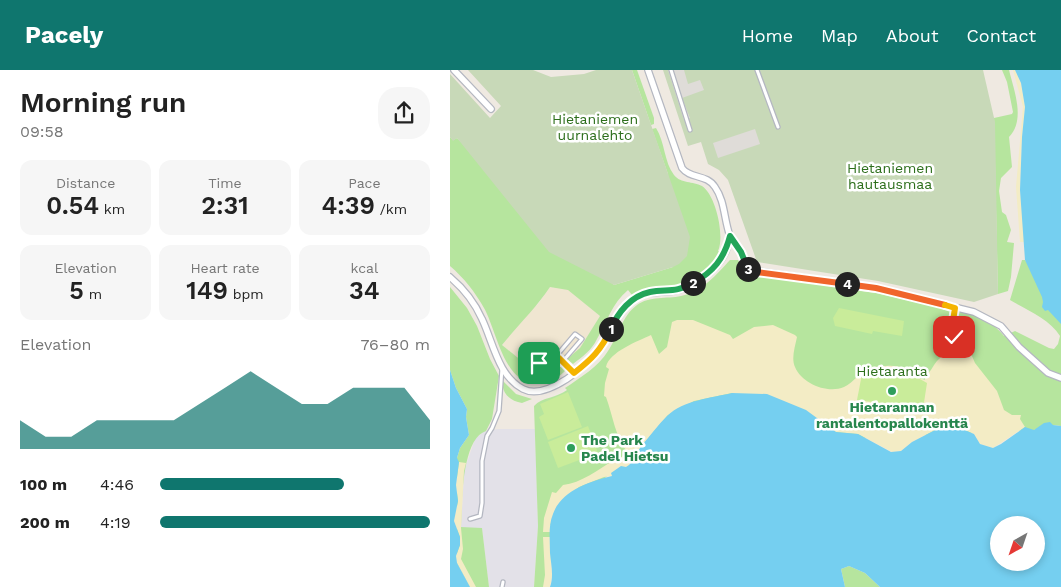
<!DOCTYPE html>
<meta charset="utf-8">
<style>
:root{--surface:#fff;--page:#f6f6f6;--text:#222;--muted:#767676;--accent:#0f766e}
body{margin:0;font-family:"Work Sans",sans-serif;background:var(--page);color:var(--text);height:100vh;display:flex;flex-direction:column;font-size:19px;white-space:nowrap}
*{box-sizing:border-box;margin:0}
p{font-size:16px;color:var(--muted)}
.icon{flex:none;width:28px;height:28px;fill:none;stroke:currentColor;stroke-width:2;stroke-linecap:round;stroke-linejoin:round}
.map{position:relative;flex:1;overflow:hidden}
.details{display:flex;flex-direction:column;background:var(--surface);width:450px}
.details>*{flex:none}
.needle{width:32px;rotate:220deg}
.tools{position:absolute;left:540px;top:446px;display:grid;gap:10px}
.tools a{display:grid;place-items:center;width:55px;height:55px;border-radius:50%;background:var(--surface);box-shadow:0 2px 8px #0003;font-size:25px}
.pin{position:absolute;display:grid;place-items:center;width:42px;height:42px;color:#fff;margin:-21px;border-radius:10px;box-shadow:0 2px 8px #0006}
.km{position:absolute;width:25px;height:25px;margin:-12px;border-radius:50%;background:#222;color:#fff;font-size:14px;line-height:25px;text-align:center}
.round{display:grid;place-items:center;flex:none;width:52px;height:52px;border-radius:20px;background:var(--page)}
.summary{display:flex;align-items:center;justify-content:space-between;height:85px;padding:0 20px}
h1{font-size:28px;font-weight:600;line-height:38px}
.figures{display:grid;grid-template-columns:repeat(3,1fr);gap:8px;height:85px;padding:5px 20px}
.figures div{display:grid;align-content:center;border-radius:12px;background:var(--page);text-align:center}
.figures b{font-size:25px;font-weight:600}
.figures small{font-size:14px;font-weight:400}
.figures p{font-size:14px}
.chart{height:140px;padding:10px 20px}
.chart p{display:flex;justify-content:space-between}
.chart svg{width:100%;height:90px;margin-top:5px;fill:var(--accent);opacity:.7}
ul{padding:0 20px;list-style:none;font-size:16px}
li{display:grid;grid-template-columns:80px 60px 1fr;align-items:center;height:38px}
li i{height:12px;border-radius:6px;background:var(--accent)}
header{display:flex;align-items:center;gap:30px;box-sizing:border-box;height:70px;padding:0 25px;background:var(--accent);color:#fff}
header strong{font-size:24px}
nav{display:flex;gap:28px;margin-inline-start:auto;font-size:18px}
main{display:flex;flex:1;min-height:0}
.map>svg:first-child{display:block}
.industrial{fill:#e3e1e8}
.education{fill:#f0e6d1}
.green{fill:#b6e59e}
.sand{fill:#f3ecc5}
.cemetery{fill:#c8d9b8}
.pitch{fill:#c9ec9a}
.plaza{fill:#dfdcd8}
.water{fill:#75cff0;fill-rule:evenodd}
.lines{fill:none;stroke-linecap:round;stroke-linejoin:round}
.lane-casing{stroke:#b4b7c1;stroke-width:5.5}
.street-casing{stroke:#b4b7c1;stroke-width:8}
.lane{stroke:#fff;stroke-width:3}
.street{stroke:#fff;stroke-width:5.5}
.split-1-casing{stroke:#fff;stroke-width:10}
.split-2-casing{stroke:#fff;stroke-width:10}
.split-3-casing{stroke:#fff;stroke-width:10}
.split-4-casing{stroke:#fff;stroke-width:10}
.split-5-casing{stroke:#fff;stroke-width:10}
.split-6-casing{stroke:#fff;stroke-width:10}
.split-1{stroke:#f5b400;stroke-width:6}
.split-2{stroke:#22a559;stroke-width:6}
.split-3{stroke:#22a559;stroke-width:6}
.split-4{stroke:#f0652b;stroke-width:6}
.split-5{stroke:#f0652b;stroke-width:6}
.split-6{stroke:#f5b400;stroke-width:6}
.leisure-dot{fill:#2e9e5b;stroke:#fff;stroke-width:2}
.labels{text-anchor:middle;stroke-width:5;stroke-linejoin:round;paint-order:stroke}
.park-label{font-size:14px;fill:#2c6e1b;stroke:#fff}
.leisure-label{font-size:14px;font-weight:bold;fill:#27864d;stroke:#fff}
</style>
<header>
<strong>Pacely</strong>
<nav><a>Home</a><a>Map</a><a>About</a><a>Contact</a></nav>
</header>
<main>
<section class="details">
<div class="summary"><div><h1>Morning run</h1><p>09:58</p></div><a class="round"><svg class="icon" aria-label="share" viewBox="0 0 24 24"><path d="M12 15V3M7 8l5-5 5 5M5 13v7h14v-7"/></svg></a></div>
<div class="figures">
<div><p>Distance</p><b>0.54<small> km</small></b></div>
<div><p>Time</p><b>2:31</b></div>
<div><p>Pace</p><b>4:39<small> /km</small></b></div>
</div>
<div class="figures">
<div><p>Elevation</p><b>5<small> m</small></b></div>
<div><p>Heart rate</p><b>149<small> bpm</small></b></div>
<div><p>kcal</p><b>34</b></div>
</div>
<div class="chart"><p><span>Elevation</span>76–80 m</p>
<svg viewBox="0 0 160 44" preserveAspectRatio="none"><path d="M0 44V30L10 38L20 38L30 30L40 30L50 30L60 30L70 22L80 14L90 6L100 14L110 22L120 22L130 14L140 14L150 14L160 30V44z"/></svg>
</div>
<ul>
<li><b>100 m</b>4:46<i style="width:68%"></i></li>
<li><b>200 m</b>4:19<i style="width:100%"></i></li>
</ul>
</section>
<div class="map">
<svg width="611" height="517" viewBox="0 0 611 517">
<rect width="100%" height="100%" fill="#efe9e1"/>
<!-- industrial -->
<polygon class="industrial" points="48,359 85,359 88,456 84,517 39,517 32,459 11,458 14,401 25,369 34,361"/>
<!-- education -->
<polygon class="education" points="100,217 118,219 150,246 130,278 101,305 93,308 52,275 79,242 88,234"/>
<!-- green -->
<g class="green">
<polygon points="182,0 187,0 204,48 204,54 201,55"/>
<path d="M552,0H559L560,4C565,23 575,51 559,67L562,97L551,108L549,121L552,142L556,145L561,160L557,172L564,173L561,207L558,221L548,224L544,48L562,44L563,42L557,12Z"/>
<path d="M206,58C215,72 214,92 224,105C231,114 243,111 252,116C266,125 275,167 268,181L271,183C260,198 243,214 224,218C209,221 196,218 182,225L178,220C162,233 157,252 147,269C142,280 132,287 123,294L117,289L130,278L150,246L118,220L100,217C86,238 68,255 52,275L93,308L101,305L109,297H114L116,300C110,307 98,313 89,314C54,316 47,261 34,238C25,222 14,208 0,196V67L3,70L7,68L164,215L223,197L218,104L202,59Z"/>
<path d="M280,190H288L294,200L301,205L426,223L522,245C536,249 545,255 554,266L565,261L599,278L604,279L608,274L610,266C600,249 577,240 560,230L572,190H575L582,200L598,240L611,242V356L603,355L584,360L190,378L100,455V517H84L88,456L84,336C92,327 107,328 117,320L115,318C130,308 149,296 158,281C168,266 172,246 187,235C199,226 217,229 231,226C253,221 266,205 280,190Z"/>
<path d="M0,217L17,238L27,256L40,289L49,306L42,349L36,361C11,369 12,435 11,457L32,458L39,517H20L7,493V388L10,378L19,365L16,347L17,339L6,318L0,300Z"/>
<path d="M53,311L66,324L82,329L72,333C60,331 51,323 53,311Z"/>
<polygon points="399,496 415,503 430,517 395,517 391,499"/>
</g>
<!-- sand -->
<g class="sand">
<polygon points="563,0 565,0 571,13 575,37 572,68 570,120 575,172 570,172 566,117 573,37"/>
<path d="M227,250H243L280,265L283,269L304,257L323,255L345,265L347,267C345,277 341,288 345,297C352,314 378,324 394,317C404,313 411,299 421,298C432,296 445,294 455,299C461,301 456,300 461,304C465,307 471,308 475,310V305C482,302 483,294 489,289C495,284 500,279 505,274L513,273L518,277L525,293L547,321L554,340L562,345H571L570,349L575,357L543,378L530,374L524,364L503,355L493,356L462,372L451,381L442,382L408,364L386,362L282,323L244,331L218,345L190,378L180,395L162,406L154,407L129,417L115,428L100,455V462H93L94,448L102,422L106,423L113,415C131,413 148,400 164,390C169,386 174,388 178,383C165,367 163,346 156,327L154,326L155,313L159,299L156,297C159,282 188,271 201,265L209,284L217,277L222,252Z"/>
<polygon points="9,392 16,393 14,401 11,458 13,479 11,489 26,517 20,517 7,493 6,486 10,475 10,467 4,451 8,431 6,415"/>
<polygon points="93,467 100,467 102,506 100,517 93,517 95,505"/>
</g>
<!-- cemetery -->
<g class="cemetery">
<polygon points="18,0 83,0 101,7 134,4 146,0 182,0 240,167 237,186 229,194 223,197 164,215 99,182 7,68 3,71 0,67 0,4 40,48 51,36"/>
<polygon points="213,0 533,0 545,52 548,224 524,232 428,211 307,192 278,110 269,100 258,94 251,72 238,76"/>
</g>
<!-- pitch -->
<g class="pitch">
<polygon points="389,238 454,251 452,266 423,261 422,264 385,256 383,248"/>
<polygon points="452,299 477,313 473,339 407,330 412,304 415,302"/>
<polygon points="118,322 132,357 98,370 89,347 94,344 90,334"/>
<polygon points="138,356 148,383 108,398 98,372"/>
</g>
<!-- plaza -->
<g class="plaza">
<polygon points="218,0 234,0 238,14 250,10 254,20 232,28 240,48 234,50"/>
<polygon points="305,59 310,74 268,88 263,73"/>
</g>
<!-- water -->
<g class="water">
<polygon points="565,0 611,0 611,254 598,240 595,241 592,237 593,232 592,227 575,190 570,120 572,67 575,37 571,13"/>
<polygon points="0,300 6,318 17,339 16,347 19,365 10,378 7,388 9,392 6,415 8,431 4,451 10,467 10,475 6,486 7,493 20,517 0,517"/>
<path d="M282,323L317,324L356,340L386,362L408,364L441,382L451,381L462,372L493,356L503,355L524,364L530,374L543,378L551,374L575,357L584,360L594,353L600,352L603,355L611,356V517H430L415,503L399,496L391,499L395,517H100C104,506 101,494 100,483C100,470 98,456 103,444C111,421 140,411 162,406L161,403L171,396L176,397C185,392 186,383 192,375C200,366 208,355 217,346C234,330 261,328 282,323ZM549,455H586V492H549Z"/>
</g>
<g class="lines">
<!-- lane casing -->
<g class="lane-casing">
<g id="lane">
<polyline points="221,0 240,60"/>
<polyline points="307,0 328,57"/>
<polyline points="504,273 503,251 505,238"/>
<polyline points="113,291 132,269 125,264 108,284 109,289 124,303"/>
<polyline points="89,293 99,294 109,289"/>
<polyline points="20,449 30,446 32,433 32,391 37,366 42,358 49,341 52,298"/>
<polyline points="52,517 53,512"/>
</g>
</g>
<!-- street casing -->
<g class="street-casing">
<g id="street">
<polyline points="4,0 41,39"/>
<path d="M198,0L232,98C240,109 257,104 265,117C275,131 274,150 280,166C283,172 288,177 291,182C294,188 295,195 299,200L426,218L524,242L551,256L569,277L598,303L611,308"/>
<path d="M0,207C13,218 25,233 32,249C43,272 48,306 73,319C96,331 140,295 152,276C163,260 167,242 183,230C196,220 209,223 223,221C243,218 268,200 276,181C278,176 279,171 280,166"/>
</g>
</g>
<!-- lane -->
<use href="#lane" class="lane"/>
<!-- street -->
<use href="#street" class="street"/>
</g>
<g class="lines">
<!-- split-1 casing -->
<g class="split-1-casing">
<path id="split-1" d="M89,293L99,294L109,288L124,303C142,289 151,280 161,259"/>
</g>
<!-- split-2 casing -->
<g class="split-2-casing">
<path id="split-2" d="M161,259C168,242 181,226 200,222C217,219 226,223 243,213"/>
</g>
<!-- split-3 casing -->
<g class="split-3-casing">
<path id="split-3" d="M243,213C263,202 274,189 280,166L291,182L298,199"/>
</g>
<!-- split-4 casing -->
<g class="split-4-casing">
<polyline id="split-4" points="298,199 306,202 397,214"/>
</g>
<!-- split-5 casing -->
<g class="split-5-casing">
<polyline id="split-5" points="397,214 426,218 495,235"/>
</g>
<!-- split-6 casing -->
<g class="split-6-casing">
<polyline id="split-6" points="495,235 505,238 503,251 504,267"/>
</g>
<!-- split-1 -->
<use href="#split-1" class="split-1"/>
<!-- split-2 -->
<use href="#split-2" class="split-2"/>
<!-- split-3 -->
<use href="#split-3" class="split-3"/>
<!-- split-4 -->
<use href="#split-4" class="split-4"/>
<!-- split-5 -->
<use href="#split-5" class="split-5"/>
<!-- split-6 -->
<use href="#split-6" class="split-6"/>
</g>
<!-- markers -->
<g class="leisure-dot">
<circle cx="442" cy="321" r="5"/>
<circle cx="121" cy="378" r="5"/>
</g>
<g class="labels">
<!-- park labels -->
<g class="park-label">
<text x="145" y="54">Hietaniemen<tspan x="145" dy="16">uurnalehto</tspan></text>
<text x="440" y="103">Hietaniemen<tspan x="440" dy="16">hautausmaa</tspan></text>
<text x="442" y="306">Hietaranta</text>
</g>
<!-- leisure labels -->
<g class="leisure-label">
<text x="442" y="342">Hietarannan<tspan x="442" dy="16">rantalentopallokenttä</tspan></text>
<text x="131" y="375" text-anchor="start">The Park<tspan x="131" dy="16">Padel Hietsu</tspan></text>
</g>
</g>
</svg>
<div class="tools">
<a><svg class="needle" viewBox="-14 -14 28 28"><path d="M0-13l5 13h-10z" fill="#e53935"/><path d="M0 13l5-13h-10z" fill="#767676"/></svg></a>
</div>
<div class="pin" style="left:89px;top:293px;background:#1e9e55"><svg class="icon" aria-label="arrive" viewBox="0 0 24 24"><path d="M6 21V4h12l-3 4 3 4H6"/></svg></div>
<div class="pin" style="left:504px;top:267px;background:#d93025"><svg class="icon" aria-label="check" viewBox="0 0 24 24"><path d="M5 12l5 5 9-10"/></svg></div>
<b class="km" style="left:161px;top:259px">1</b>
<b class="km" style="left:243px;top:213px">2</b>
<b class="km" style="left:298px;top:199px">3</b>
<b class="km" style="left:397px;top:214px">4</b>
</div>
</main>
